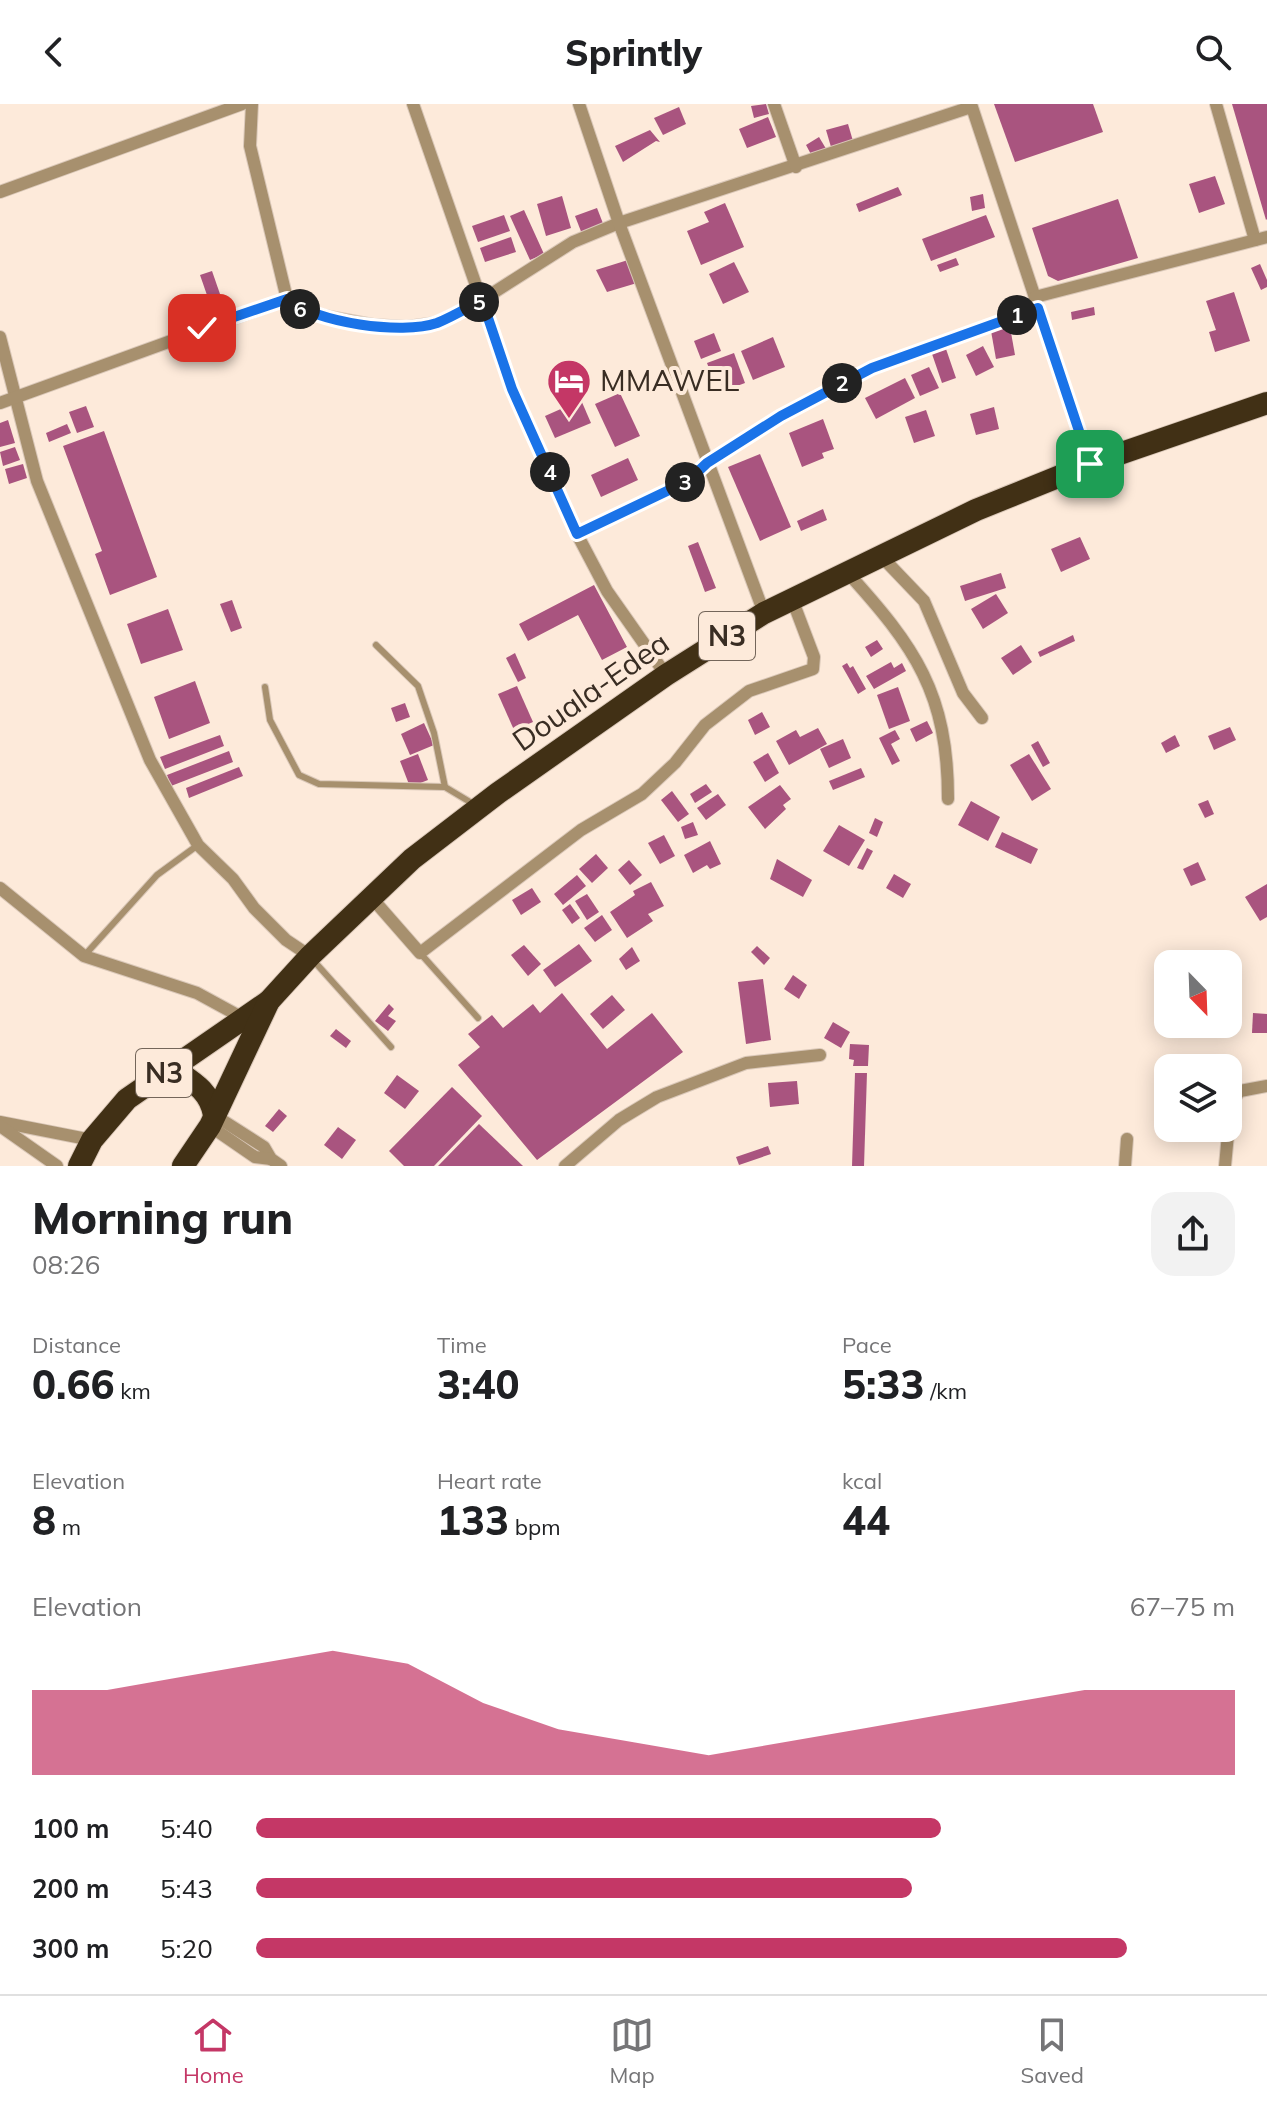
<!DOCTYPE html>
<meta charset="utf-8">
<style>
:root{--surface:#fff;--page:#f2f2f2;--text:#202124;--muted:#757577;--line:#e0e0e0;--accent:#c43766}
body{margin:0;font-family:Mulish,sans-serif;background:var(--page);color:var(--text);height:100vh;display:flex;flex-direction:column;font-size:30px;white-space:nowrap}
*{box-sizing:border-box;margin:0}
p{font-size:26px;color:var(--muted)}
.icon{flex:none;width:44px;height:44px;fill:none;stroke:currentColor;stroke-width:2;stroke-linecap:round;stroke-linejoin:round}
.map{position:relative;height:1062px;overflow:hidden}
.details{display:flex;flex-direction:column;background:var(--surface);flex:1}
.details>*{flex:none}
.needle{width:52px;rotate:157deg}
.controls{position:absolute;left:1154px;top:846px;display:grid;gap:16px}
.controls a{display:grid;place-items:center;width:88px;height:88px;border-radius:16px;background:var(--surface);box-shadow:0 4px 20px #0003;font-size:40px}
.pin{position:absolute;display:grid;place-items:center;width:68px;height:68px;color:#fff;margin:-34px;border-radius:16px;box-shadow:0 4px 12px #0006}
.km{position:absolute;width:40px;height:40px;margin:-20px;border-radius:50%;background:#222;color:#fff;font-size:22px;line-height:40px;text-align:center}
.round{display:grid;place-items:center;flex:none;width:84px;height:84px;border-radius:24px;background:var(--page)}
.overview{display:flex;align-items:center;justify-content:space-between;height:136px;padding:0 32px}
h1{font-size:44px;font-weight:800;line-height:60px}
.figures{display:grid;grid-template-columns:repeat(3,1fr);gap:12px;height:136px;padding:8px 32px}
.figures div{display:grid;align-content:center}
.figures b{font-size:40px;font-weight:800}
.figures small{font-size:22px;font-weight:400}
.figures p{font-size:22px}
.chart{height:224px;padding:16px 32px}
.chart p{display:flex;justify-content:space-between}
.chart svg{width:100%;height:144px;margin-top:8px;fill:var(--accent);opacity:.7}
ul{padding:0 32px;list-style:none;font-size:26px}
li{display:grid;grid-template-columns:128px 96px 1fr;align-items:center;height:60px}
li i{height:20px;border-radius:10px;background:var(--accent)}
header{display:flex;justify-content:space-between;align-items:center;height:104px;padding:0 32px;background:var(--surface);font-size:36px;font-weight:800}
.dock{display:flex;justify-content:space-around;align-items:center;height:112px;border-top:2px solid var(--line);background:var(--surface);font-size:22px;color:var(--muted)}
.dock a{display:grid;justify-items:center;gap:4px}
.dock .current{color:var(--accent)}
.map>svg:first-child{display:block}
.building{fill:#a9547f}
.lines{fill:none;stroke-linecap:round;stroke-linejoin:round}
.lane-casing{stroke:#dac8b9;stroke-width:8}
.street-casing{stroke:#dac8b9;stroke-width:14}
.highway-casing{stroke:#dac8b9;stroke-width:24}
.lane{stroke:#a7906e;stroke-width:6}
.street{stroke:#a7906e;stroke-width:12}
.highway{stroke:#413015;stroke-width:22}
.route-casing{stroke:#fff;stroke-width:16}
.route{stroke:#1a73e8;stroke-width:10}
.labels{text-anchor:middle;stroke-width:8;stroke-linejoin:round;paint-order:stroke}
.shield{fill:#fdeada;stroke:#74665a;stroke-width:2}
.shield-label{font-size:28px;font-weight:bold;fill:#392d23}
.poi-label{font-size:30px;fill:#392d23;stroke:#fdeada;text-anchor:start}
.street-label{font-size:30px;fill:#392d23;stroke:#fdeada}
</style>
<header><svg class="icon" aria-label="back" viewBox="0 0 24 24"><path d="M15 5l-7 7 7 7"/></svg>Sprintly<svg class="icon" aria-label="search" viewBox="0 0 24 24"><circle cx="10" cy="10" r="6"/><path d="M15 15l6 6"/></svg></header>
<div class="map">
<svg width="1267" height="1062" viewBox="0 0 1267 1062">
<rect width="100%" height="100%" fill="#fdeada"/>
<!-- building -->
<g class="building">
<polygon points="766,0 769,10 754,14 751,2"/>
<polygon points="994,0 1093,0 1103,28 1015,58"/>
<polygon points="1232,0 1267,0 1267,115 1266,116"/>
<polygon points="679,3 686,20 663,31 654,14"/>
<polygon points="768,13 776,33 747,44 739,25"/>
<polygon points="848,20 853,37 831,43 826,26"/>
<polygon points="650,26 660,38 656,37 623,58 615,42"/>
<polygon points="819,33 828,48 814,56 806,41"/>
<polygon points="1215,72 1225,100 1199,109 1189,80"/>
<polygon points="898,83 902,91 859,108 856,100"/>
<polygon points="983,90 985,104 972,107 970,93"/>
<polygon points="562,92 571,124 546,132 537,100"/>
<polygon points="1118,95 1138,154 1058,177 1048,172 1032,124"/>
<polygon points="725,99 744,143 701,161 687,127 709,118 704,108"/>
<polygon points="597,104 604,122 582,130 575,112"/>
<polygon points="524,106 544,150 530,156 510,112"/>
<polygon points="504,111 510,127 478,138 472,122"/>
<polygon points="986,111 995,133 931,157 922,135"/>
<polygon points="511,133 516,148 485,158 480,144"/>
<polygon points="956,154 959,161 940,168 937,161"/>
<polygon points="628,156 637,179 607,188 596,166"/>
<polygon points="734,158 749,188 723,200 709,170"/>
<polygon points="1260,160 1267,176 1267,183 1261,186 1251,164"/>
<polygon points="212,167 220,190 208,194 200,171"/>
<polygon points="1234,188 1250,237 1215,248 1209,228 1216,226 1206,197"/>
<polygon points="1094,203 1095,211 1072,216 1071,208"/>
<polygon points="1010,223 1015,251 996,255 991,227"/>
<polygon points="714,229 721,247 701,255 694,237"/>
<polygon points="773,233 785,263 753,276 741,247"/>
<polygon points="983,242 994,263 976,272 966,251"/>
<polygon points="946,245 956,274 942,279 932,250"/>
<polygon points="734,249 745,279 718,289 707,259"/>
<polygon points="929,263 939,284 920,292 911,271"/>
<polygon points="905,274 915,294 876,315 865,294"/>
<polygon points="620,289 640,332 615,343 595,300"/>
<polygon points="581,296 591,319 555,334 545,312"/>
<polygon points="86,302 94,323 77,329 69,308"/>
<polygon points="994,303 999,325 976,331 970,310"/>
<polygon points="926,306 935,332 914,339 905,313"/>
<polygon points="823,315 834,345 822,349 824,354 802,363 789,329"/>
<polygon points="8,316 15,339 0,343 0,319"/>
<polygon points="67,320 71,329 49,338 46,329"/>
<polygon points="104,327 157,473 110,491 95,450 102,447 63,342"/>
<polygon points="15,343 20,356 3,362 0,348"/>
<polygon points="760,350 791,423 760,437 728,363"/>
<polygon points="628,354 638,376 601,393 591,371"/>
<polygon points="23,360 27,374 9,380 5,365"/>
<polygon points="823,405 827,416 801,427 797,417"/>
<polygon points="1080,433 1090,455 1061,468 1051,445"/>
<polygon points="698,438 716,484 705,488 688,442"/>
<polygon points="1001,469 1006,484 965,497 960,482"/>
<polygon points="594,481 627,543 602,556 578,511 528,537 519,520"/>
<polygon points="996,490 1008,509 983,525 971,505"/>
<polygon points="232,496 242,524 231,528 220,500"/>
<polygon points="168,505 183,546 141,560 127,520"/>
<polygon points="1073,531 1075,537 1040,553 1038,548"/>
<polygon points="877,536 883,545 871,553 865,543"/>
<polygon points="1021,541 1032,558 1013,571 1001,554"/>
<polygon points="515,549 526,574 518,578 506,554"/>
<polygon points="891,558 894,564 902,559 906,567 874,585 866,572"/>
<polygon points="847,559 850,564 853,562 866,585 858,590 842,562"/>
<polygon points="195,577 210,619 169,635 154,593"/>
<polygon points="517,582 533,618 514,626 498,590"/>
<polygon points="898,583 910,617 889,625 877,591"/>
<polygon points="405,599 410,613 396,618 391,604"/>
<polygon points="762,608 770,623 755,631 748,616"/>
<polygon points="927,617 933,629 916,638 910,625"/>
<polygon points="424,619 434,641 410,651 401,630"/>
<polygon points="1230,623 1236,636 1214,646 1208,632"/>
<polygon points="818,624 827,640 789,661 776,637 796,626 800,633"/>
<polygon points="895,626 900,635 891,640 900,657 892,661 879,634"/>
<polygon points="220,631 224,642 165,665 160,653"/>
<polygon points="1175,631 1180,642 1166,649 1161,639"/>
<polygon points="843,635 851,654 829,664 820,645"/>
<polygon points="1038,637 1050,659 1043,663 1031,641"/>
<polygon points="229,647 233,658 171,682 167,671"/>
<polygon points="768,649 779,669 765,678 753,658"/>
<polygon points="418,650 428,676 410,683 400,657"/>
<polygon points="1029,650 1051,685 1032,697 1010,661"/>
<polygon points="239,663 243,672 189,694 186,684"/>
<polygon points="861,664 865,673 833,686 829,677"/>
<polygon points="706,680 712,688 695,699 690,690"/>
<polygon points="780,681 791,695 783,701 786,705 765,725 748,703"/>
<polygon points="672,687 689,710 678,718 661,696"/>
<polygon points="718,690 726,701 706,716 697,704"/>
<polygon points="1208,696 1214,710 1205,714 1198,700"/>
<polygon points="971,697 1000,713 988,737 958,721"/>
<polygon points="875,714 883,718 877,733 869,729"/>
<polygon points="693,718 698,731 685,735 681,723"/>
<polygon points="839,721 865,736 849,762 823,747"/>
<polygon points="1002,728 1038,745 1031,760 995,743"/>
<polygon points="664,731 675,752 660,760 648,739"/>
<polygon points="710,737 721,760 710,765 707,761 693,769 684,751"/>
<polygon points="867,744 873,747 863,766 857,764"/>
<polygon points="596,750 608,764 592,779 579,765"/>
<polygon points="777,755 812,776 803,793 770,775"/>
<polygon points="629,756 642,771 630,781 618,766"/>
<polygon points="1198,758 1206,776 1191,782 1183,765"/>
<polygon points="894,770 911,780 903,794 886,784"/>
<polygon points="577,771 586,782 563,801 554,790"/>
<polygon points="651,778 664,802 648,810 653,817 627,834 610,808 635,791 633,787"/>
<polygon points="1267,780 1267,813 1260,817 1245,793"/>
<polygon points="532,784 541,798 521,811 512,796"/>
<polygon points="587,790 599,808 587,816 575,797"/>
<polygon points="570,800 580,814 572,820 562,806"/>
<polygon points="602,811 612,826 595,838 584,824"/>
<polygon points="579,840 592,857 555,883 543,866"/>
<polygon points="524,841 541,860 528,872 511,851"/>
<polygon points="757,842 770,854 764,861 751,848"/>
<polygon points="632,843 640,857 626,866 619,855"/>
<polygon points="793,871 807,881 799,895 784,885"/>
<polygon points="763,875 771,936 746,940 738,878"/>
<polygon points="562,889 607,945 652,909 683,948 537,1056 458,961 480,943 468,930 492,911 503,924 533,900 540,909"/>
<polygon points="612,891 625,906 603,925 590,910"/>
<polygon points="389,900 394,905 388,912 396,917 388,927 375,917"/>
<polygon points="1253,909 1267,910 1267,929 1252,929"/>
<polygon points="833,918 850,928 841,944 824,934"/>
<polygon points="336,925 351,937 346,944 330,932"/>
<polygon points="850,940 869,941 868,962 853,962 854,956 849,955"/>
<polygon points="855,969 867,969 864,1062 852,1062"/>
<polygon points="397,971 419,987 405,1005 384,989"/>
<polygon points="797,977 799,1000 770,1003 768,979"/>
<polygon points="452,983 482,1012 434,1062 404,1062 389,1047"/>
<polygon points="279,1005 287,1012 273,1028 265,1022"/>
<polygon points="479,1020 523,1062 438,1062"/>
<polygon points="338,1023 356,1036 342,1055 324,1041"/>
<polygon points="768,1042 771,1050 739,1061 736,1053"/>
</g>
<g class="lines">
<!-- lane casing -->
<g class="lane-casing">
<g id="lane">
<polyline points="376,541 418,582 434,629 445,683"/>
<polyline points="265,583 270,616 299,671 319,680 445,683 475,701"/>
<polyline points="420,849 478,914"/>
<polyline points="84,852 157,771 198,741"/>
<polyline points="313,856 391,943"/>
</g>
</g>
<!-- street casing -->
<g class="street-casing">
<g id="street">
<polyline points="252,0 250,42 287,195 308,209 373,221 407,223 436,219 482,196 573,138 619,119 971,3"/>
<polyline points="413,0 512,285 577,430 607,487 666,571"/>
<polyline points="579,0 619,119 764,509"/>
<polyline points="774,0 796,63"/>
<polyline points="971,0 1090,360"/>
<polyline points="1216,0 1255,136"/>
<polyline points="0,88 242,0"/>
<polyline points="1035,193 1267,133"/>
<polyline points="0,233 37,377 150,656 198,741 233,775 254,804 286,836 310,852"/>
<polyline points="0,299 287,195"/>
<polyline points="577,430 688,377 707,359 781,312 872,264 1038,204"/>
<polyline points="881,452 924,497 963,589 982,614"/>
<path d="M847,468C915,543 948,589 948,695"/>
<polyline points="0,784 84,852 197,889 241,913"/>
<polyline points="371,793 420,849 581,726 642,690 675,659 705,621 749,587 813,565 814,553 792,495"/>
<polyline points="214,1011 264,1043 271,1055 281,1062"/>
<polyline points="0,1018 92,1036"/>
<polyline points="0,1022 57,1062"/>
<polyline points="210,1022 255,1053 271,1055"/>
<polyline points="565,1062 619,1016 657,993 746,959 820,951"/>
<polyline points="1125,1062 1127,1035"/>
<polyline points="1225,1062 1231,998 1240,987 1267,982"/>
</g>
</g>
<!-- highway casing -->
<g class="highway-casing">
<g id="highway">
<path d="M174,965C193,978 210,987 214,1011"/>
<polyline points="79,1062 92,1036 127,995 269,897"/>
<polyline points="183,1062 210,1022 269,897 310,852 412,755 498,689 666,571 764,509 976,406 1090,360 1267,299"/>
</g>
</g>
<!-- lane -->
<use href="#lane" class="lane"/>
<!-- street -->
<use href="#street" class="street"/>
<!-- highway -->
<use href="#highway" class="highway"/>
</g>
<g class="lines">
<!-- route casing -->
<g class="route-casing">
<path id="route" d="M202,224L287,195C316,219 402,231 437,219C452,213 467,204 482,196L512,285L577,430L688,377L707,359L781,312L872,264L1038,204L1090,360"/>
</g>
<!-- route -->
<use href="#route" class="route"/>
</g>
<!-- icons -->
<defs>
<g id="hotel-pin" transform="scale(2.3)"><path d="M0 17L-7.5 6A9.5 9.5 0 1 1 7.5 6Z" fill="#c43766" stroke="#fdeada"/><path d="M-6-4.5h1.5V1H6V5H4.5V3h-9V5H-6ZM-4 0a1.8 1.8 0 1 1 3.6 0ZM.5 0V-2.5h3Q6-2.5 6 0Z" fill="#fff"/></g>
</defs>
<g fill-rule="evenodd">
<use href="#hotel-pin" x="569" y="277"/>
</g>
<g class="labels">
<!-- shield labels -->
<g class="shield">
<rect x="699" y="508" width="56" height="48" rx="6"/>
<rect x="136" y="945" width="56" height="48" rx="6"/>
</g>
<g class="shield-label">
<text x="727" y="542">N3</text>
<text x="164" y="979">N3</text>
</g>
<!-- poi labels -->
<g class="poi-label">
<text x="600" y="287">MMAWEL</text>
</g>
<!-- street labels -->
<g class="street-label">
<text transform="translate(591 588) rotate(-35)" y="10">Douala-Edea</text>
</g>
</g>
</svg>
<div class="controls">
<a><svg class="needle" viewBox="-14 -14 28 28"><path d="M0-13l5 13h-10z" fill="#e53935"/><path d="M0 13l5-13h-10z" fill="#757577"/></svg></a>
<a><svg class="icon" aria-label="layers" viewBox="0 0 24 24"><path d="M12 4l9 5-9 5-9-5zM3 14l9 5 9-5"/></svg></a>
</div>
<div class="pin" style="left:1090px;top:360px;background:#1e9e55"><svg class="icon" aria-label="arrive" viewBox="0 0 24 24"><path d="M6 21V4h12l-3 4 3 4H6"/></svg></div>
<div class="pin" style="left:202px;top:224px;background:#d93025"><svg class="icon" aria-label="check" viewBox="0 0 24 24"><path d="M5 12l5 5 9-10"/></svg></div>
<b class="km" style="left:1017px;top:211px">1</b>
<b class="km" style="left:842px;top:279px">2</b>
<b class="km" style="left:685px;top:378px">3</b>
<b class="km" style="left:550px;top:368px">4</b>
<b class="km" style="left:479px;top:198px">5</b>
<b class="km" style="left:300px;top:205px">6</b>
</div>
<section class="details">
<div class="overview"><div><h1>Morning run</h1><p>08:26</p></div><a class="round"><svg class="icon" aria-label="share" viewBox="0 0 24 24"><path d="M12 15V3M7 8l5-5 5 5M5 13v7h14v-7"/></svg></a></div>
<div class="figures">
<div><p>Distance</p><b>0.66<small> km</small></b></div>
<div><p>Time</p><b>3:40</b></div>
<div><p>Pace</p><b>5:33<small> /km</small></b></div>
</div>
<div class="figures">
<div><p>Elevation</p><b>8<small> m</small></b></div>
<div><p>Heart rate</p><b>133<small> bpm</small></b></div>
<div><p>kcal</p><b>44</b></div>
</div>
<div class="chart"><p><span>Elevation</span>67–75 m</p>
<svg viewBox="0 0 160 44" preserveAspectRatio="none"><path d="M0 44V18L10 18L20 14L30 10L40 6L50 10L60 22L70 30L80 34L90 38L100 34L110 30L120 26L130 22L140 18L150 18L160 18V44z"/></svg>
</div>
<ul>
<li><b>100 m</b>5:40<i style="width:70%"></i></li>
<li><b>200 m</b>5:43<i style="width:67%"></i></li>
<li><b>300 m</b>5:20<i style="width:89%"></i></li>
</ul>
</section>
<nav class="dock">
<a class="current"><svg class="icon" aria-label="home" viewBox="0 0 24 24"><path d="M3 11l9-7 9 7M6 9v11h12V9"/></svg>Home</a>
<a><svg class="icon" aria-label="map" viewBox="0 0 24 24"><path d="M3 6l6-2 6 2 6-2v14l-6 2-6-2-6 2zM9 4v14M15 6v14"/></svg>Map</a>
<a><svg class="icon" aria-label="saved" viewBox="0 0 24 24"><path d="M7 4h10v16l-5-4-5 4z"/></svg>Saved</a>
</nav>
